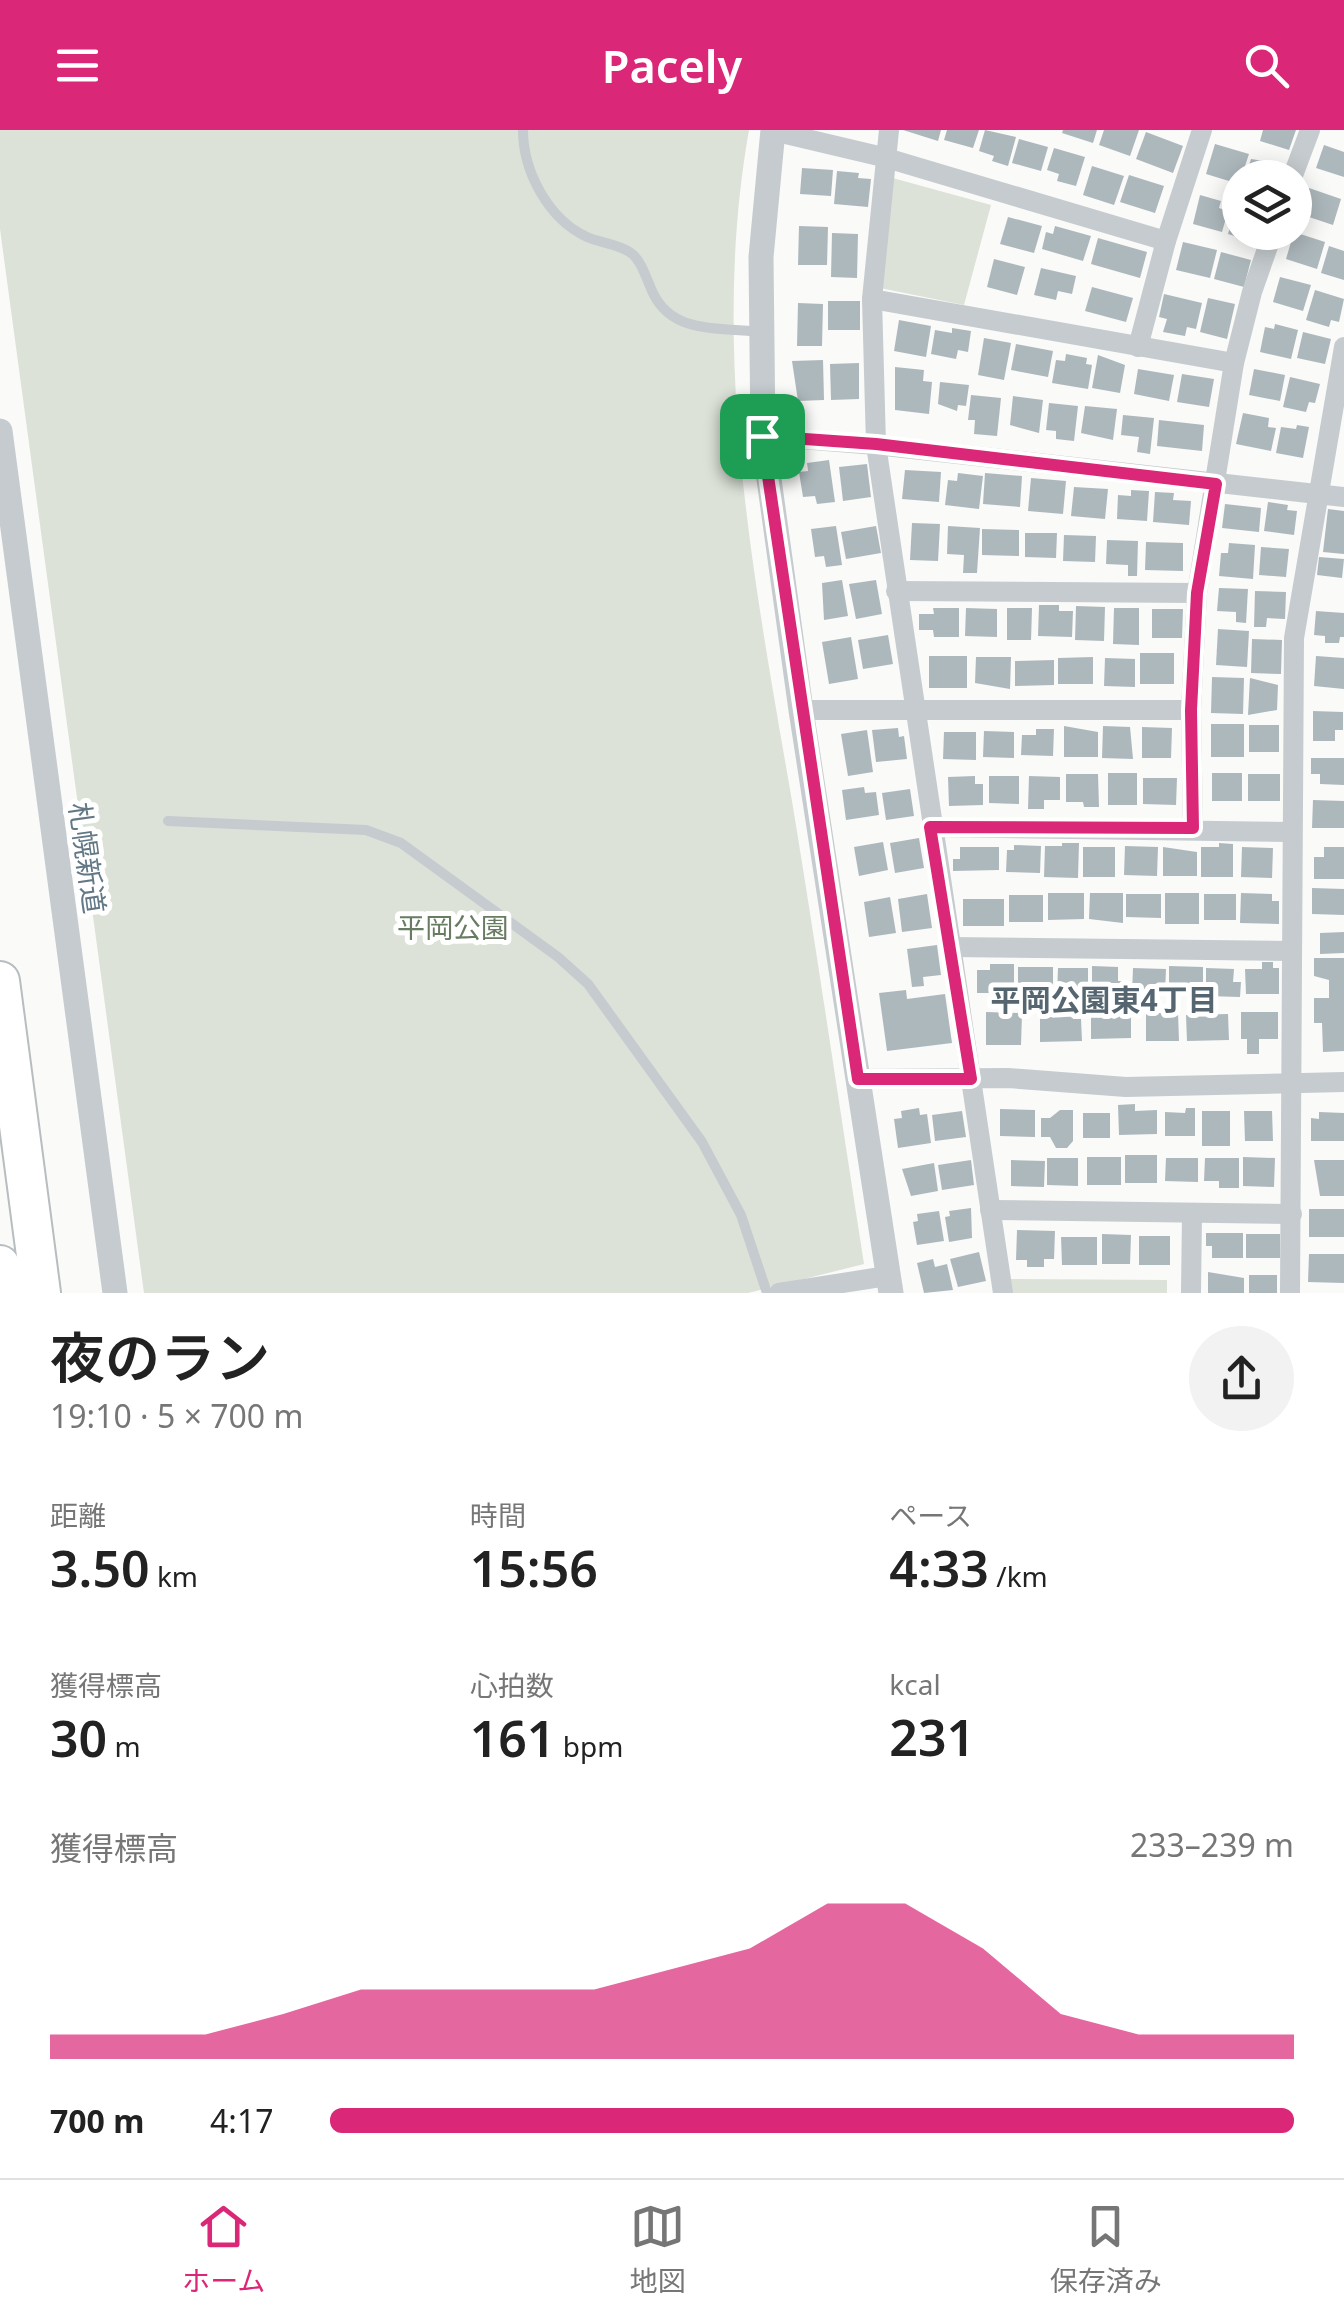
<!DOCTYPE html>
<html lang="ja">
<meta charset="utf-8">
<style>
:root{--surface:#fff;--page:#f2f2f2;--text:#222;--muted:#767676;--line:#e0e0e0;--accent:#db2777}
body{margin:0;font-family:"Noto Sans","Noto Sans JP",sans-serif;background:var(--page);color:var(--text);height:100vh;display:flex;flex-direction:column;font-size:38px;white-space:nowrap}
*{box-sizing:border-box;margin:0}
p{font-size:32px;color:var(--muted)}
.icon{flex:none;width:55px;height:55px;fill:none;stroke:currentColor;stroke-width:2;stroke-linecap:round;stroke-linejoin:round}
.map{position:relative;height:1163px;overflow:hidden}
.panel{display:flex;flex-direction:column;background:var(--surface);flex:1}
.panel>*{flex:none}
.buttons{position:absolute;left:1222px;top:30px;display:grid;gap:20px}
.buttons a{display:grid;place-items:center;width:90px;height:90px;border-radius:50%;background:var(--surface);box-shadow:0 5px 25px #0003;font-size:50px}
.pin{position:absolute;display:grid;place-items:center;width:85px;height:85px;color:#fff;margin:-42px;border-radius:20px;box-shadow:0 5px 15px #0006}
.round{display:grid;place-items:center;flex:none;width:105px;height:105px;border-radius:52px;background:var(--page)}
.headline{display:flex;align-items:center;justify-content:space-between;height:170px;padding:0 50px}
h1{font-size:55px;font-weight:600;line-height:75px}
.metrics{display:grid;grid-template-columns:repeat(3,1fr);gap:15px;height:170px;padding:10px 50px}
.metrics div{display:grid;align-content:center}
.metrics b{font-size:50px;font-weight:600}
.metrics small{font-size:28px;font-weight:400}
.metrics p{font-size:28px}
.chart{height:280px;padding:20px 50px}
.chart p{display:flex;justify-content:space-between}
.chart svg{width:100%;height:180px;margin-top:10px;fill:var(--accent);opacity:.7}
ul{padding:0 50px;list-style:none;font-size:32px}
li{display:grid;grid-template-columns:160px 120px 1fr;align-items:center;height:75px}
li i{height:25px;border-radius:12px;background:var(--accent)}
header{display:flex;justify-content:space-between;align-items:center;height:130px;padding:0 50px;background:var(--accent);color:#fff;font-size:45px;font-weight:600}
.menu{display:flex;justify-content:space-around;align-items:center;height:140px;border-top:2px solid var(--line);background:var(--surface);font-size:28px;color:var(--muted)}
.menu a{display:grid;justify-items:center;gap:5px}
.menu .active{color:var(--accent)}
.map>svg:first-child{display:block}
.green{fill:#dce2d8}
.building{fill:#adb8bd}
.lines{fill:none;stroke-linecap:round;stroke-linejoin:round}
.motorway-casing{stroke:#b8bdc0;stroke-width:42}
.service{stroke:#c5cbce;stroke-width:10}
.minor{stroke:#c5cbce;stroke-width:20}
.tertiary{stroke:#c5cbce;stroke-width:25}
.motorway{stroke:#fff;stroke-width:38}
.route-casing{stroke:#fff;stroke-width:20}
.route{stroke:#db2777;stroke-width:12}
.labels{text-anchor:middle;stroke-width:10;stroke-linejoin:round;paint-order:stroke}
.street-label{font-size:28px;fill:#627885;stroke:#fff}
.park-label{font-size:28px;fill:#687c62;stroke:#fff}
.neighbourhood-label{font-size:30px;font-weight:bold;fill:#556670;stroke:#fff}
</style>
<header><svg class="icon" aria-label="menu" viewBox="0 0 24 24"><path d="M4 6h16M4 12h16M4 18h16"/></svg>Pacely<svg class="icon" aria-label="search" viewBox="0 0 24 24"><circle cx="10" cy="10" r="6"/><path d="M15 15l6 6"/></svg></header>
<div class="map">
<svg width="1344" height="1163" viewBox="0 0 1344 1163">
<rect width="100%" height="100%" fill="#fafaf8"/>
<!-- green -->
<g class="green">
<path d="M0,0H749C709,225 755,455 793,677C818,829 840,981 864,1134L748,1163H144L0,99Z"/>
<polygon points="889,47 991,75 964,175 880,158"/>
<polygon points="1006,1149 1167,1150 1167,1163 1009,1163"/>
</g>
<!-- building -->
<g class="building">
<polygon points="903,0 941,0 938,11"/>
<polygon points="947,0 979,0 973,18 944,10"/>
<polygon points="985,0 1016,7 1008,36 992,31 994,26 979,21"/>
<polygon points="1063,0 1097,0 1093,13 1062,3"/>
<polygon points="1104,0 1139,0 1130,26 1099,15"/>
<polygon points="1263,0 1296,0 1289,20 1260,11"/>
<polygon points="1146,2 1183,16 1173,43 1136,29"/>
<polygon points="1019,9 1048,17 1041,41 1012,33"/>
<polygon points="1215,14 1249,24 1239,54 1206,44"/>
<polygon points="1324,15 1344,22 1344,47 1316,38"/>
<polygon points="1054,18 1085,27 1076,56 1057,51 1059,44 1047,40"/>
<polygon points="1251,29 1283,34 1278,48 1245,48"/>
<polygon points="1092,36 1124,46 1114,75 1083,65"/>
<polygon points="802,38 833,40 831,66 800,64"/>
<polygon points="837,41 859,43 858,48 871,49 868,77 834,74"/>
<polygon points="1129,45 1164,56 1155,83 1120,72"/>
<polygon points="1309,58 1341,69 1333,95 1300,84"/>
<polygon points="1200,65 1221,71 1219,78 1228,81 1222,102 1193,94"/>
<polygon points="1236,77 1240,78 1240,102 1260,102 1257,113 1228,104"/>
<polygon points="1008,87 1042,96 1034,123 1000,114"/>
<polygon points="799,96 828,97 827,135 798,135"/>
<polygon points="1055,96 1091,106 1083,131 1042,119 1046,102 1053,104"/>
<polygon points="1294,102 1325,112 1317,139 1286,129"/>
<polygon points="832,103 858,104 857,148 831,147"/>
<polygon points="1098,108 1147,122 1140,148 1091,134"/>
<polygon points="1183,112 1217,120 1210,148 1176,140"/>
<polygon points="1329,116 1344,121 1344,150 1321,143"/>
<polygon points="1221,122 1251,130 1244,157 1214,149"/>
<polygon points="994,129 1025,137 1017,165 987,157"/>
<polygon points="1041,138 1076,146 1072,164 1058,161 1056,170 1034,165"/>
<polygon points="1280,147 1311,155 1303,181 1273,172"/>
<polygon points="1092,157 1133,168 1126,192 1085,181"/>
<polygon points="1315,160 1344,169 1339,192 1331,190 1329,197 1306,190"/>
<polygon points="1164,164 1202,173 1196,199 1187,197 1185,206 1163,202 1167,189 1159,187"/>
<polygon points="1208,168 1235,174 1227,209 1200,202"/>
<rect x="828" y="171" width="32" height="29"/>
<polygon points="798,173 823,174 822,216 797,216"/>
<polygon points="899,190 931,196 926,227 894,221"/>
<polygon points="1275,194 1298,200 1291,229 1260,222 1265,197 1274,199"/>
<polygon points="952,198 971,201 968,222 958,220 956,229 931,224 935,200 952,203"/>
<polygon points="1303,202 1331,209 1325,234 1297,228"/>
<polygon points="984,208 1011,213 1004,250 978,245"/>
<polygon points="1016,214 1053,221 1048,247 1011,240"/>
<polygon points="1066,224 1087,228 1086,234 1092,235 1088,259 1052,253 1056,230 1065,231"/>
<polygon points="1098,225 1125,235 1120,263 1092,258"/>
<polygon points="823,230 824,270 798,271 792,231"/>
<polygon points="859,233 859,269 831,270 830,234"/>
<polygon points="895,237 924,240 923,251 932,252 929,284 895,280"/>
<polygon points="1138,239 1174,245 1169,271 1134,264"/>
<polygon points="1254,239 1285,245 1280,271 1249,265"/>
<polygon points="1182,244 1214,249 1209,277 1177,272"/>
<polygon points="1290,247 1320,254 1315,273 1309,272 1306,282 1283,277"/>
<polygon points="940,252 969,255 966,276 958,275 957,281 938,274"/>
<polygon points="971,265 1001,268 997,306 974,304 975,290 968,290"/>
<polygon points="1013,266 1043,270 1039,303 1010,295"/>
<polygon points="1049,273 1078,276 1074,311 1056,309 1056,301 1046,300"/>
<polygon points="1085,276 1117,279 1113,310 1081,303"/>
<polygon points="1243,283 1269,288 1268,297 1276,298 1271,321 1236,314"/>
<polygon points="1123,285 1154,288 1150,324 1137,322 1139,307 1121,305"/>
<polygon points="1159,290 1204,295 1202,321 1157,316"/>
<polygon points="1297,295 1309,297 1303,328 1276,323 1281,297 1296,299"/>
<polygon points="829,330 835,372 817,374 815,366 803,367 799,342 808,341 807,333"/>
<polygon points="867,334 871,367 843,371 839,337"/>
<polygon points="905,340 941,342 939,372 902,369"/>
<polygon points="958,343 983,346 979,379 945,375 948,350 957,351"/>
<polygon points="985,343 1022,346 1020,377 983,374"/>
<polygon points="1031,348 1066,351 1063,384 1028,381"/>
<polygon points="1074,357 1108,359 1105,389 1071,386"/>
<polygon points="1131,360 1149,361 1147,391 1117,389 1118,365 1131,366"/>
<polygon points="1155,362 1174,363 1173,370 1191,371 1189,395 1153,392"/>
<polygon points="1268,372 1288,375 1287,380 1297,381 1294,405 1264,401"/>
<polygon points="1225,374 1261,378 1259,402 1222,398"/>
<polygon points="1328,379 1344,381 1344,424 1323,422"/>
<polygon points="912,393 940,394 938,431 910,430"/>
<polygon points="836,396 842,435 826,437 824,426 815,427 811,399"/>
<polygon points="876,396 881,423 846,429 841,402"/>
<polygon points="948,396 980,398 977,443 963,443 964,425 947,424"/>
<polygon points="982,399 1019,400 1019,426 982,425"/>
<polygon points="1025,403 1057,403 1056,428 1025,427"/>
<polygon points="1064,405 1096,406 1095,432 1063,431"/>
<polygon points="1107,410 1138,411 1137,446 1128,446 1128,435 1106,434"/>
<polygon points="1146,412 1183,413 1183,441 1145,440"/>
<polygon points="1229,413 1255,415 1253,449 1219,446 1221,423 1228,423"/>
<polygon points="1261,417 1289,419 1286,447 1259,445"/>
<polygon points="1319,427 1344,429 1342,448 1317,445"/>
<polygon points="842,450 848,486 824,490 822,453"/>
<polygon points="876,450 882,484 856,489 849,454"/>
<polygon points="1219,458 1248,459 1246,493 1236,492 1236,482 1217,481"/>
<polygon points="1255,461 1286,462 1285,489 1267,488 1266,497 1254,497"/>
<polygon points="1039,475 1059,475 1059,481 1073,481 1072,507 1038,506"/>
<polygon points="1076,476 1105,477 1104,511 1075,510"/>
<polygon points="933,478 959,478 959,507 934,507 933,500 919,500 919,484 934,484"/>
<polygon points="966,478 997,479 997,507 965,506"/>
<polygon points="1007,478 1032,478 1031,510 1007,510"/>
<polygon points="1114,478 1139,478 1139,515 1113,514"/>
<polygon points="1152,479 1183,479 1182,508 1152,508"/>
<polygon points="1316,481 1344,483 1344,507 1340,507 1339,513 1325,513 1325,506 1314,505"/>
<polygon points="1218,499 1249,501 1247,537 1216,535"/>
<polygon points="888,505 893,534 863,539 858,510"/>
<polygon points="851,507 858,549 829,554 822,512"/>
<polygon points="1252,509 1282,510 1281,544 1251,543"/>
<rect x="1140" y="523" width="34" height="31"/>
<rect x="929" y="526" width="38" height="32"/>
<polygon points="1316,526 1344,528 1344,559 1314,556"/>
<polygon points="976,527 1011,527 1010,559 975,553"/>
<polygon points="1093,527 1093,554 1058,554 1058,528"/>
<polygon points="1105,528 1135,529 1135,557 1104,556"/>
<polygon points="1054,530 1054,555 1015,556 1015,531"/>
<polygon points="1212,547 1244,548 1243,584 1211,583"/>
<polygon points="1250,548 1278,555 1277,580 1248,585"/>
<polygon points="1313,581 1343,582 1343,600 1335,600 1335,611 1313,611"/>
<rect x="1211" y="594" width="33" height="33"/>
<rect x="1249" y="595" width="30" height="27"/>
<polygon points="1064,596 1098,602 1098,627 1064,627"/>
<polygon points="1103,596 1130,597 1133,629 1102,628"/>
<polygon points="1142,597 1172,598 1171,628 1142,628"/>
<polygon points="898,598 899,607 904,606 907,629 876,632 872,600"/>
<polygon points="1036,599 1054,599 1053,626 1021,625 1022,605 1036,605"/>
<polygon points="867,600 873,642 848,646 841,604"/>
<polygon points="984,601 1014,602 1014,628 983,627"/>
<polygon points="944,602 976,602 976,630 943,629"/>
<polygon points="1311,628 1344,628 1344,655 1320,654 1320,644 1311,644"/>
<rect x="1108" y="643" width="29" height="32"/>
<rect x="1212" y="643" width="30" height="28"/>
<polygon points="1066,644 1098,644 1099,677 1084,677 1083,672 1066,672"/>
<rect x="1248" y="644" width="32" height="27"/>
<polygon points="975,646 975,654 983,654 983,675 949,676 948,647"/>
<polygon points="989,646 1019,646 1019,674 989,673"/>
<polygon points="1029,646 1060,647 1060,670 1044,670 1044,679 1028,679"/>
<polygon points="1143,648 1177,648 1176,675 1143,674"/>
<polygon points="864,657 865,663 876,662 879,685 846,690 842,660"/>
<polygon points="910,659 914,686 886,690 882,663"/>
<polygon points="1313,670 1344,671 1344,698 1312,698"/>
<polygon points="919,708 924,738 895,743 890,713"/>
<polygon points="883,712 888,740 859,746 854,717"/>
<polygon points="1062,713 1079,713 1078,748 1044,747 1045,716 1062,716"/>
<polygon points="1219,713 1233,714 1233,747 1201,747 1201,717 1219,717"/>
<polygon points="1014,715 1041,716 1040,743 1006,742 1007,720 1014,720"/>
<polygon points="1125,716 1158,717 1157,746 1124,745"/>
<polygon points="960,717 999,717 999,740 953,741 953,729 960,729"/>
<rect x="1083" y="717" width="32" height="30"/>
<polygon points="1163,717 1197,722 1197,746 1163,746"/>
<polygon points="1242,717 1273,718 1272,748 1241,747"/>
<polygon points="1324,717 1344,717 1344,749 1314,749 1314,727 1324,727"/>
<polygon points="1312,758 1344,759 1344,785 1312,784"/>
<polygon points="1048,763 1084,763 1084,789 1048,790"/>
<polygon points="1090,763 1123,763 1123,793 1089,789"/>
<rect x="1165" y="763" width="34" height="31"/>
<polygon points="1241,763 1272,764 1272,771 1279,771 1279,794 1240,793"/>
<polygon points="927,764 932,798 902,802 898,769"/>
<polygon points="1126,764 1161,764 1161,788 1126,787"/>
<rect x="1204" y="764" width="32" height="26"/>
<rect x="1009" y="765" width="34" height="27"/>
<polygon points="890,767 896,803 869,807 864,772"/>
<rect x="963" y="769" width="41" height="27"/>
<polygon points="1344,802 1344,823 1320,824 1320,803"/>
<polygon points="937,815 941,845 923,847 924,856 912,857 907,819"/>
<polygon points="1314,828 1344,828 1344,921 1323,922 1322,893 1314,893 1314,868 1329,868 1329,850 1314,846"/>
<polygon points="1262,832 1273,832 1273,838 1279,838 1279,864 1246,864 1245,839 1262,839"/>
<polygon points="990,834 1014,834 1014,863 977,863 977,840 990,840"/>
<polygon points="1092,836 1118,837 1118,851 1127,851 1127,865 1092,864"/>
<polygon points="1169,836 1203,837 1203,865 1169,861"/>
<rect x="1018" y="837" width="35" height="26"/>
<polygon points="1058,838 1088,838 1088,865 1057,864"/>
<polygon points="1133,838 1166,839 1165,863 1132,863"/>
<polygon points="1206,838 1234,839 1233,852 1241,852 1240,867 1206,866"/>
<polygon points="906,860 907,869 945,864 952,913 887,921 879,863"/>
<polygon points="986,882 1022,883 1021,915 986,915"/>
<polygon points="1241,882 1278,882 1278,909 1259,909 1259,924 1247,924 1247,909 1241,909"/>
<polygon points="1040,883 1073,883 1073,889 1081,889 1082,911 1040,912"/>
<polygon points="1146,883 1178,883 1179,911 1146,911"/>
<polygon points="1131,884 1131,908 1091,909 1091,885"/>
<polygon points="1228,884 1229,910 1187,911 1186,885"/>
<polygon points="1135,974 1135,981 1157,980 1157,1004 1119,1005 1118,975"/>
<polygon points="919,978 920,985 927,984 931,1013 898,1018 894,989 902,988 901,981"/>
<polygon points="1186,978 1195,978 1195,1006 1165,1006 1165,982 1185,983"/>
<polygon points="1000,979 1035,980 1035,1007 1000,1006"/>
<polygon points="1060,980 1073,980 1073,1011 1067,1018 1056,1018 1050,1007 1041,1007 1041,988 1050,988"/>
<polygon points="962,981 966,1007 935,1011 932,985"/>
<rect x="1202" y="981" width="28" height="35"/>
<polygon points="1244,981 1272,981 1273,1011 1245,1011"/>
<polygon points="1319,982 1344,983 1344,1011 1311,1011 1311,988 1319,989"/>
<rect x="1083" y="983" width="27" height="25"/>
<rect x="1125" y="1025" width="32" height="28"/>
<rect x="1087" y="1027" width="34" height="28"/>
<polygon points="1243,1027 1275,1028 1274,1057 1243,1056"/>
<polygon points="1047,1028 1078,1028 1078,1056 1047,1055"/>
<polygon points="1166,1028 1198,1028 1198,1052 1165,1051"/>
<polygon points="1205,1028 1239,1028 1239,1058 1219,1058 1219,1051 1204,1051"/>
<polygon points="971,1030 974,1055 942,1060 938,1035"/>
<polygon points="1011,1030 1045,1031 1044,1057 1011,1056"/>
<polygon points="1314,1030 1344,1030 1344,1066 1320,1066"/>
<polygon points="934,1033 938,1061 911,1066 902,1039"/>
<polygon points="971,1078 972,1108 949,1112 945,1087 950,1086 949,1081"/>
<rect x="1309" y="1079" width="35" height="28"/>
<polygon points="939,1081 944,1111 917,1115 913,1092 918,1091 917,1084"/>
<polygon points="1017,1100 1055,1101 1054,1129 1044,1129 1044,1137 1027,1137 1027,1130 1016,1130"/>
<polygon points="1206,1103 1243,1103 1243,1128 1212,1128 1212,1116 1206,1116"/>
<polygon points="1102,1104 1131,1105 1130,1134 1102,1134"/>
<rect x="1246" y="1104" width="34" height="24"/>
<rect x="1139" y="1106" width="31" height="29"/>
<polygon points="1061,1107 1097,1107 1097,1135 1062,1135"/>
<polygon points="979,1122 986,1151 958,1157 950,1129"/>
<polygon points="1309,1124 1344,1124 1344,1153 1308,1152"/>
<polygon points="933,1129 935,1137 947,1134 953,1160 924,1163 917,1133"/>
<polygon points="1208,1142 1244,1148 1244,1163 1208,1163"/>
<rect x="1249" y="1145" width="28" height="18"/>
</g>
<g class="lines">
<!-- motorway casing -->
<g class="motorway-casing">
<g id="motorway">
<polyline points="0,851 41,1163"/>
<polyline points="0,1135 4,1163"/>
</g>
</g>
<!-- service -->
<g class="service">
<path d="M523,0C523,41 548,89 587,107C600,113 619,114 631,123C642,131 647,151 653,163C673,205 720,197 761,202"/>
<polyline points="168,691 366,700 401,713 558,827 588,854 702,1012 741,1085 767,1163"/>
</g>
<!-- minor -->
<g class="minor">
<polyline points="889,0 872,169 876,315 1003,1163"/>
<polyline points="773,1 883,27 1166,111"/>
<polyline points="1292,48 1310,0"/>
<polyline points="872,169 1234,233"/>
<polyline points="1138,217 1166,111 1202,0"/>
<polyline points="763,306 876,315 1344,367"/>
<polyline points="896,461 1197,463"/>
<polyline points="801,580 1191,580"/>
<polyline points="931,697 1291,702"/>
<polyline points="1193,698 1191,580 1197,463 1234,233 1252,162 1273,102"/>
<polyline points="950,817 1292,821"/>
<polyline points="858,949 1008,948 1126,957 1344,952"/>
<polyline points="990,1080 1292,1084"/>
<polyline points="779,1163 887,1146"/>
<polyline points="1191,1163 1192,1084"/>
<polyline points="1290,1163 1294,508 1344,217"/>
</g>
<!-- tertiary -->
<g class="tertiary">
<polyline points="773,0 761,127 763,306 801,580 891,1163"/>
<polyline points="0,301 115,1163"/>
</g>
<!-- motorway -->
<use href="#motorway" class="motorway"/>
</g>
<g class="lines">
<!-- route casing -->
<g class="route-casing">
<polygon id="route" points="762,306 876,314 1216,354 1197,463 1191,580 1193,698 930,697 971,949 858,949"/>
</g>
<!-- route -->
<use href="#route" class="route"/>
</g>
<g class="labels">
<!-- street labels -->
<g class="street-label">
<text transform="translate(87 728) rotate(82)" y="10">札幌新道</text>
</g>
<!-- park labels -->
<g class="park-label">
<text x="453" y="808">平岡公園</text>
</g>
<!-- neighbourhood labels -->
<g class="neighbourhood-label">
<text x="1104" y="881">平岡公園東4丁目</text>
</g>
</g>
</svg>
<div class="buttons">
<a><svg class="icon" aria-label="layers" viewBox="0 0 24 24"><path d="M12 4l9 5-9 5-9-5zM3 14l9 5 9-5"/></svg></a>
</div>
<div class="pin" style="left:762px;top:306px;background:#1e9e55"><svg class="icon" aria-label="arrive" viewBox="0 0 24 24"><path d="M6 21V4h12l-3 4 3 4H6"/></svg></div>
</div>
<section class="panel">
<div class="headline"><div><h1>夜のラン</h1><p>19:10 · 5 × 700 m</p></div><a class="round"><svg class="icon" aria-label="share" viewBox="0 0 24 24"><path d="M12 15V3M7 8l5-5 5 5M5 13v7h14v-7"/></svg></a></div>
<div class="metrics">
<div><p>距離</p><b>3.50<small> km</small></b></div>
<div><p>時間</p><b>15:56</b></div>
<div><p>ペース</p><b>4:33<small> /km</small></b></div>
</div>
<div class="metrics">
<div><p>獲得標高</p><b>30<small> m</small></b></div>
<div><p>心拍数</p><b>161<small> bpm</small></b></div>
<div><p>kcal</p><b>231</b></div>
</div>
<div class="chart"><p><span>獲得標高</span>233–239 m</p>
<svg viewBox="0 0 160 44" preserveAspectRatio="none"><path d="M0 44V38L10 38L20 38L30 33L40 27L50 27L60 27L70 27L80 22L90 17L100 6L110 6L120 17L130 33L140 38L150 38L160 38V44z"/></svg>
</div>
<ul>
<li><b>700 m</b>4:17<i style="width:100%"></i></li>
</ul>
</section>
<nav class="menu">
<a class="active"><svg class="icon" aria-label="home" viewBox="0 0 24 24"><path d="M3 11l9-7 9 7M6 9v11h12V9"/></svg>ホーム</a>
<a><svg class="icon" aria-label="map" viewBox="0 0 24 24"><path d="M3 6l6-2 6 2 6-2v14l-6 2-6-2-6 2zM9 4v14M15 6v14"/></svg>地図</a>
<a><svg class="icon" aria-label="saved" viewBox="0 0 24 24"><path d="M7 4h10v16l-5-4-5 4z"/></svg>保存済み</a>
</nav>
